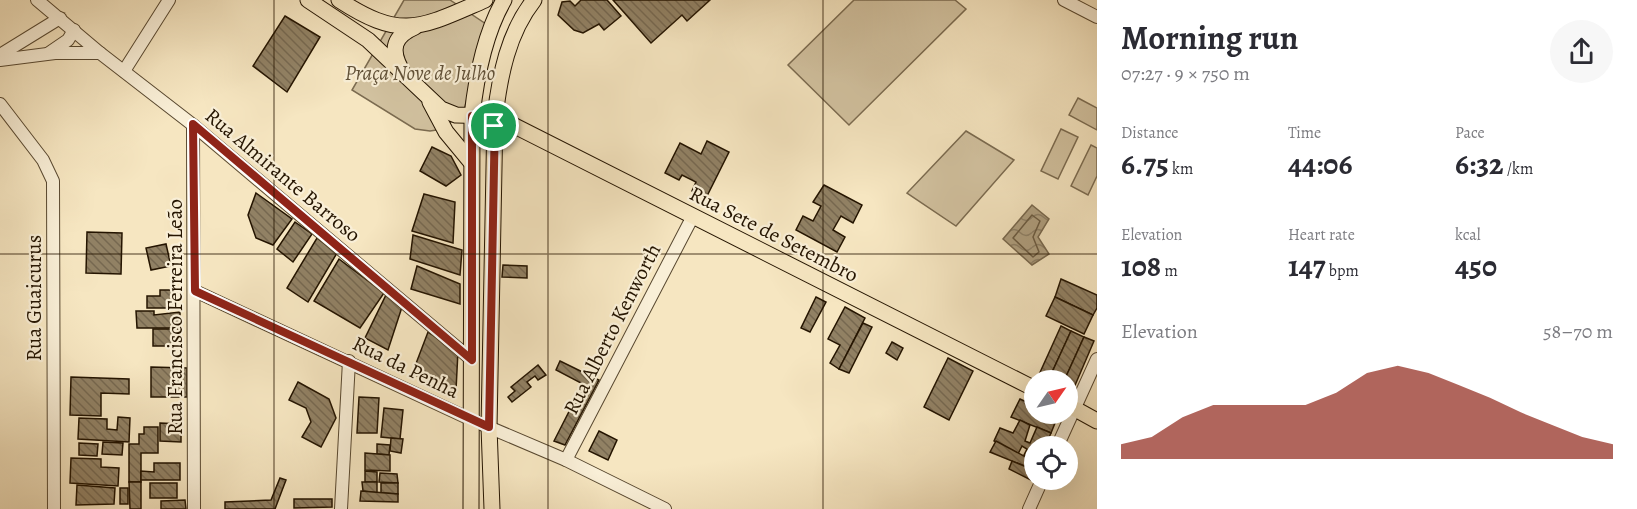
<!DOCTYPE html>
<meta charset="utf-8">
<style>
:root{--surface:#fff;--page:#f7f7f7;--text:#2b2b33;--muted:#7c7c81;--accent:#8f2418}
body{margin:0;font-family:Alegreya,serif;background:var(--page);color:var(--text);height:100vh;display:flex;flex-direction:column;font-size:22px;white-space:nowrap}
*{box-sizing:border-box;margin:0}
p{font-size:20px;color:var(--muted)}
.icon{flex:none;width:33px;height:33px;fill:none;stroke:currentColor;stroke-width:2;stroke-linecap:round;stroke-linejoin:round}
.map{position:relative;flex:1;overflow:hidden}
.sheet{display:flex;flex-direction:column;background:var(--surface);width:540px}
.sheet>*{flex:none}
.needle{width:39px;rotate:56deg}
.tools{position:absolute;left:1024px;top:370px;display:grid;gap:12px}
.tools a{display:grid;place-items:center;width:54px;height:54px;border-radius:50%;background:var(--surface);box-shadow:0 6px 24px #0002;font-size:30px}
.pin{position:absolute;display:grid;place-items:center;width:51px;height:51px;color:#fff;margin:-26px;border:3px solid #fff;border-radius:50%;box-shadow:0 2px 6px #0007}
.round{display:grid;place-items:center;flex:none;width:63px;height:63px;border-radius:32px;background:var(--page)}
.summary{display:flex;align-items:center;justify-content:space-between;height:102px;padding:0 24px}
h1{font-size:33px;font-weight:600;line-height:45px}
.metrics{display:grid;grid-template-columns:repeat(3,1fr);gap:9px;height:102px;padding:6px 24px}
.metrics div{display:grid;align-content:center}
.metrics b{font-size:30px;font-weight:600}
.metrics small{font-size:16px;font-weight:400}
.metrics p{font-size:16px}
.chart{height:168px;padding:12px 24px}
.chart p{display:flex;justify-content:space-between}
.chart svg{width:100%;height:108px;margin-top:6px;fill:var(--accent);opacity:.7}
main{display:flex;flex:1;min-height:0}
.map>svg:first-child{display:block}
.green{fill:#d2c2a0;stroke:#7b6b50;stroke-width:1.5}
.water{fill:url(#water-waves);stroke:#77674c;stroke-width:1.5}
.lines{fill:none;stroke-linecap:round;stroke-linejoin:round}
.shore{stroke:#6a5a40;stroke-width:1.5}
.building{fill:url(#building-back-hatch);stroke:#241400;stroke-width:1.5}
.minor-casing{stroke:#584830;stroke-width:14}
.major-casing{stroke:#241400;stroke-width:17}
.minor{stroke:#f9efd7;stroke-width:12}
.major{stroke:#f6e6c1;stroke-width:15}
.route-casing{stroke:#fff;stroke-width:12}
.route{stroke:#8f2418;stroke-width:8}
.grid{fill:none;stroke:#241400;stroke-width:1.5;stroke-opacity:0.55}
.labels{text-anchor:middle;stroke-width:4.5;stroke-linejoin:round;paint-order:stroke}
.park-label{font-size:21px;font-style:italic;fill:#615138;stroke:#f9efd7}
.street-label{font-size:21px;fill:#241400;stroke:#f9efd7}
</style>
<main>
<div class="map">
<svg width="1097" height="509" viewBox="0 0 1097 509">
<defs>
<pattern id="water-waves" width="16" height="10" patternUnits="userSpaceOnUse" patternTransform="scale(1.5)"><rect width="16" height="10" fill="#af9f7f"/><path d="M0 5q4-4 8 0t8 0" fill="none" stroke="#8e8066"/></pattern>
<pattern id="building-back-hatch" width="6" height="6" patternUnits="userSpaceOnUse" patternTransform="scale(1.5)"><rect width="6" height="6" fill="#918164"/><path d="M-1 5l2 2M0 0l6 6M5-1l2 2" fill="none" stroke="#766850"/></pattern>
</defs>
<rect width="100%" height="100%" fill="#f6e6c1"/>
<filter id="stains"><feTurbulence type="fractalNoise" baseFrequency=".00333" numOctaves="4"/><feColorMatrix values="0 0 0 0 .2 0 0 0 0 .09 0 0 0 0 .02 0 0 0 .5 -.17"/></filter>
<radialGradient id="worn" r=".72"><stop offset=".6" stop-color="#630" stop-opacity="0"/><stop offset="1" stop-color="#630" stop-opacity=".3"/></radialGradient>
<!-- green -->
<g class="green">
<polygon points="404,0 450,0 486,24 464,110 443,129 430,131 415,129 352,90"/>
<polygon points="854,0 955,0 966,9 849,125 788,65"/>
<polygon points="1078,98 1097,108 1097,130 1069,115"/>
<polygon points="1061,129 1078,137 1058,179 1041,171"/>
<polygon points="966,131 1014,160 956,226 907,193"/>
<polygon points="1091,145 1097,148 1097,176 1088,195 1071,186"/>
</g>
<!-- water -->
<polygon class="water" points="1032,205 1049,219 1038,237 1049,254 1032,265 1003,239"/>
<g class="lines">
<!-- shore -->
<polygon class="shore" points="1032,215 1040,221 1033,237 1039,252 1033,257 1013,238"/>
</g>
<!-- building -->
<g class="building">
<polygon points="581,0 607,0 621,16 604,30 599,24 583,33 574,30 558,15 562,2 570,1 575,6"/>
<polygon points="613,0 710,0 687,21 682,15 651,43"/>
<polygon points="285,16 320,37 287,92 253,66"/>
<polygon points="707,141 729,152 706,198 692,191 696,182 682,175 679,180 665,173 680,143 701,154"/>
<polygon points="432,147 451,156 461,175 446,186 420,171"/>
<polygon points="824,185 862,205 853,223 841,216 833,230 845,237 837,252 796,230 803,216 813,221 821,206 813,202"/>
<polygon points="256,193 292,219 273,245 256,238 248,215"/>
<polygon points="424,194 455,202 453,243 412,231"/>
<polygon points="295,222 312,234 293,262 277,249"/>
<polygon points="87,232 122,233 121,274 86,273"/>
<polygon points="413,235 462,250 460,275 410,259"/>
<polygon points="317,238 337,253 308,302 287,288"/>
<polygon points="166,244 171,266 151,270 146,248"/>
<polygon points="339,259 384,293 360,328 314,301"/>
<polygon points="503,265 527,266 527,278 502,277"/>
<polygon points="417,266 460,284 460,304 411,289"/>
<polygon points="1061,279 1097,295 1097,308 1093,315 1055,297"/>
<polygon points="160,290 177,290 177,308 147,308 147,296 160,296"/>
<polygon points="386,295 402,307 388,350 365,338"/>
<polygon points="816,297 826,302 810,332 801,328"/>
<polygon points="1055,297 1093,315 1084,334 1046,316"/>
<polygon points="845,307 865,318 839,369 830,363 840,345 828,339"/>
<polygon points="136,311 154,311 154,315 180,312 180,328 137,328"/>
<polygon points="863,323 872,327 849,373 839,369"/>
<polygon points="1061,326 1071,331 1048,381 1043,381 1037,379"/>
<rect x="153" y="329" width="25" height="17"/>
<polygon points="1071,331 1084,337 1064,381 1048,381"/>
<polygon points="428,332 458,351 456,390 412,374"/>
<polygon points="1084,337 1094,341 1070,397 1068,381 1064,381"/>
<polygon points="892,342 903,348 897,360 886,353"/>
<polygon points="948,358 973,371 949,420 924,407"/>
<polygon points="560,361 599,380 565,445 554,441 583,384 556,370"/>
<polygon points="538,365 546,375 538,380 535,376 527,382 531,387 512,402 508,397 515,391 511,387"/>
<polygon points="151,367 187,368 187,397 151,397"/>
<polygon points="71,377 129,379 129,394 101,393 101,416 70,415"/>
<polygon points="298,382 329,399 336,418 321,447 302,437 311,422 306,408 289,400"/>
<polygon points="359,397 379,398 377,433 357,433"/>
<polygon points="1020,399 1035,406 1035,414 1050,414 1057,418 1051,433 1011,417"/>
<polygon points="384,408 403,410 400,439 381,437"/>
<polygon points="118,417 130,418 129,442 78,439 79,418 107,419 107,429 117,430"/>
<polygon points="1020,420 1030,425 1025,441 1030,443 1037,427 1051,433 1045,447 1035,447 1035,462 1024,455 1027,449 1022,446 1018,454 994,441 1000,428 1013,433"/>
<polygon points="160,423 181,424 181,442 160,441"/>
<polygon points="144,427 158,427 158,453 141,453 141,482 129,482 129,444 139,444 139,434 144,434"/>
<polygon points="599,431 617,440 608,460 589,451"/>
<polygon points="391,438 403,439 401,453 390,451"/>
<polygon points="996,441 1035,462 1034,470 990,452"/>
<polygon points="103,442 123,443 122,455 102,454"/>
<polygon points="79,443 98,444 97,456 79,455"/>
<polygon points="377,444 390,445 389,455 377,454"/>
<polygon points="365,453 390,455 390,471 365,470"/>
<polygon points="71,458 101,459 101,467 119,468 118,486 70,483"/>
<polygon points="1012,461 1034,470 1033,481 1009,469"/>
<polygon points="154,463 180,463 180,480 141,480 141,471 154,472"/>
<polygon points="365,471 377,472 377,482 365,482"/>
<polygon points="380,473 397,474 398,483 379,482"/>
<polygon points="280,478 286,480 275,509 225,509 225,502 271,500"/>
<polygon points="129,482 141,482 141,509 130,509"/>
<polygon points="362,482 377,482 377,493 363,491"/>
<rect x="150" y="483" width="27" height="15"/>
<polygon points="381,483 398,483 398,494 381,493"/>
<polygon points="77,485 115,488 114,504 76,505"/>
<rect x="120" y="488" width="8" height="16"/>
<polygon points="361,491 398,494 398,502 360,501"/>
<polygon points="294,499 332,499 332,507 294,508"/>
<polygon points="185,500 186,509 161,509 161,501"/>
</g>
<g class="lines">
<!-- minor casing -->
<g class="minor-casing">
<g id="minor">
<polyline points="37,0 100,53 193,125 472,360"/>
<polyline points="1064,0 1097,17"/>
<polyline points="49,53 68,40 74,30"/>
<polyline points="0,55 60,18"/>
<polyline points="0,60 55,53 100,53"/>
<polyline points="124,71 169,0"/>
<polyline points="0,104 43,160 53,181 54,509"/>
<polyline points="193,125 194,509"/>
<polyline points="195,291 472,420 566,460 665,509"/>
<polyline points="1057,447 1097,359"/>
<polyline points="566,460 693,216"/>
<polyline points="341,509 349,361"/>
<polyline points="1029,509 1042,480"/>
</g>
</g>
<!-- major casing -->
<g class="major-casing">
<g id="major">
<polyline points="308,0 368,40 441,109 456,115 495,116 1035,389"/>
<path d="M339,0C402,41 420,28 485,0"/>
<path d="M401,69C390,49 394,36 415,27"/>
<polyline points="430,102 446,132 470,161"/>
<polyline points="1068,405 1097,421"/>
<path d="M471,509L472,116C476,79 485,33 504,0"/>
<path d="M492,509L489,427L495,116C500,75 508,33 534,0"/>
</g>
</g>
<!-- minor -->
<use href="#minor" class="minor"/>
<!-- major -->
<use href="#major" class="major"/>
</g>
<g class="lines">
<!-- route casing -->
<g class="route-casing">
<polygon id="route" points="472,116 495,116 489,427 195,291 193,124 472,360"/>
</g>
<!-- route -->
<use href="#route" class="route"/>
</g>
<!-- grid -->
<path class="grid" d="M274,0V509M548,0V509M823,0V509M0,254H1097"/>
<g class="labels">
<!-- park labels -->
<g class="park-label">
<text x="420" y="80">Praça Nove de Julho</text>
</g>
<!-- street labels -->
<g class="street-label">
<text transform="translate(283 175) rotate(40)" y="7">Rua Almirante Barroso</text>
<text transform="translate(774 234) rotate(27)" y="7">Rua Sete de Setembro</text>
<text transform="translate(34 298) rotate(-90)" y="7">Rua Guaicurus</text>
<text transform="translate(175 317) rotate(-90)" y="7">Rua Francisco Ferreira Leão</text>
<text transform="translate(612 329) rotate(-63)" y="7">Rua Alberto Kenworth</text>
<text transform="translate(406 367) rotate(26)" y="7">Rua da Penha</text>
</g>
</g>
<rect width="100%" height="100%" filter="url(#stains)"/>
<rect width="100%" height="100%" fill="url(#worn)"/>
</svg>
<div class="tools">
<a><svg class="needle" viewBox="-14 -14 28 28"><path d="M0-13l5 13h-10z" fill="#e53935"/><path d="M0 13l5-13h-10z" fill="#7c7c81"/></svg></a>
<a><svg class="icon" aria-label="locate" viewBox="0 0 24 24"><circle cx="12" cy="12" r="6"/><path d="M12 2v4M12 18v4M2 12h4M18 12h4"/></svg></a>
</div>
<div class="pin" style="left:494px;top:126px;background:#1e9e55"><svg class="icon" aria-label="arrive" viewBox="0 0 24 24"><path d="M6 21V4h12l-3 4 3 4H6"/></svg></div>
</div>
<section class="sheet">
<div class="summary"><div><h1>Morning run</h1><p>07:27 · 9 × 750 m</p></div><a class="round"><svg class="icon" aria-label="share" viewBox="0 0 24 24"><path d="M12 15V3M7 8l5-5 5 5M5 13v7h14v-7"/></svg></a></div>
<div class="metrics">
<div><p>Distance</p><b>6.75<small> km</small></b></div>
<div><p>Time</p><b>44:06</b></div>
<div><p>Pace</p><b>6:32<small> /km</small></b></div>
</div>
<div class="metrics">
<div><p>Elevation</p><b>108<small> m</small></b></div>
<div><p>Heart rate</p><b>147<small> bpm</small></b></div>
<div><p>kcal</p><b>450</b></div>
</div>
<div class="chart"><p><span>Elevation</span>58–70 m</p>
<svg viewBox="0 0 160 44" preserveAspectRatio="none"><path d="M0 44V38L10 35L20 27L30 22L40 22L50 22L60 22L70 17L80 9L90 6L100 9L110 14L120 19L130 25L140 30L150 35L160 38V44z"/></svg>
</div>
</section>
</main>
